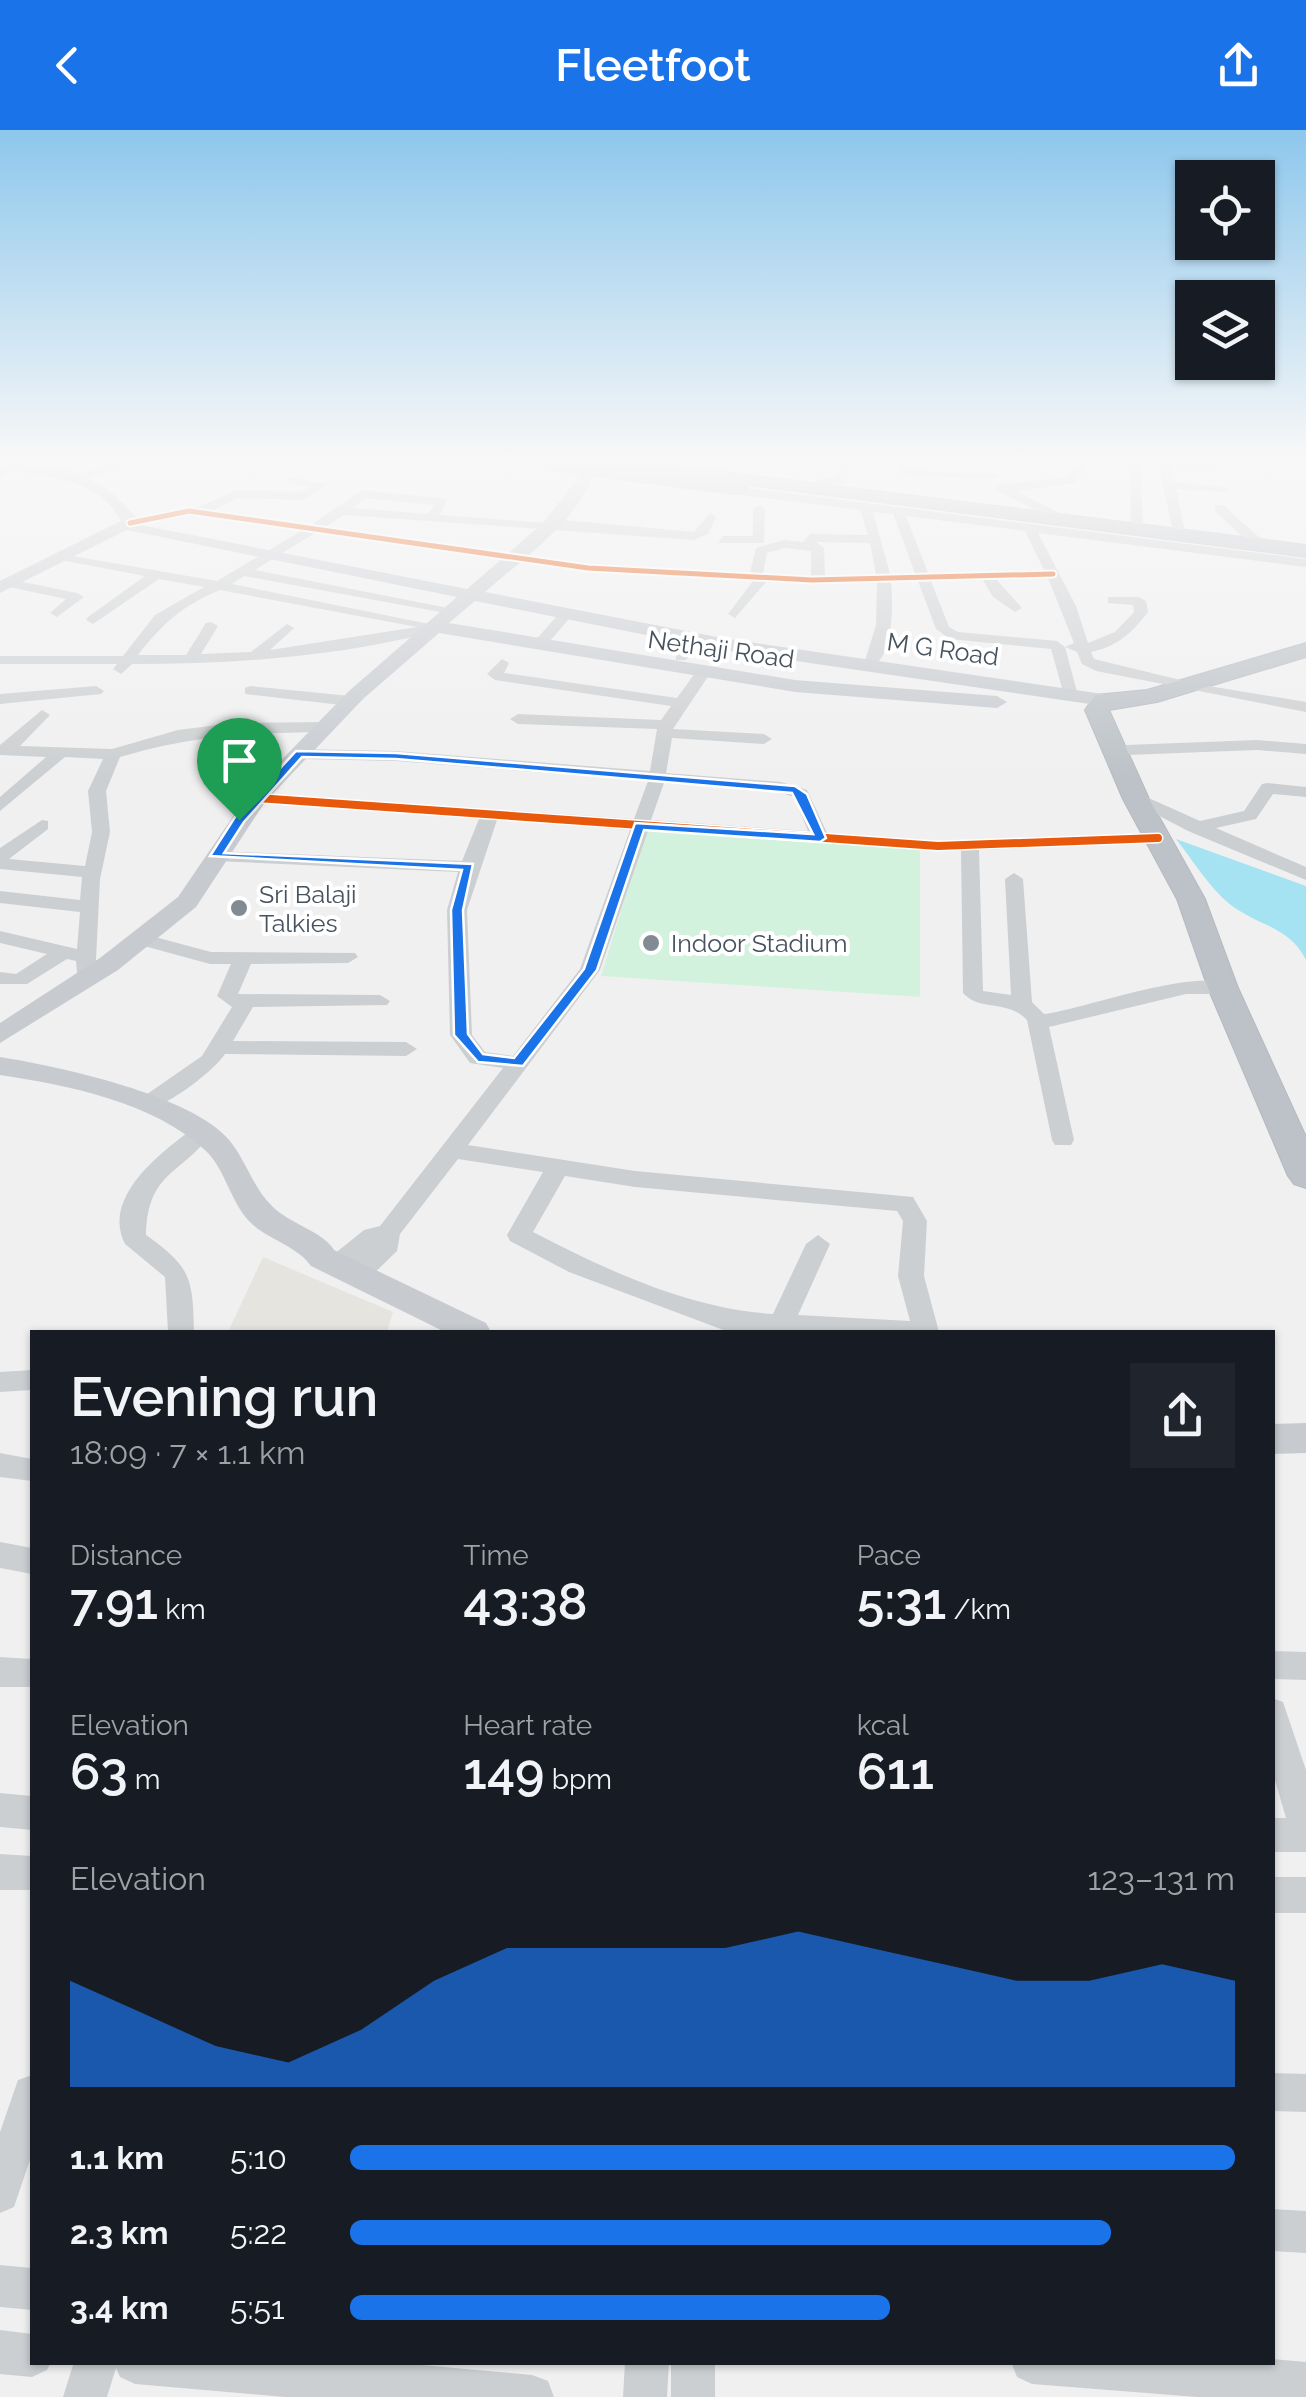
<!DOCTYPE html>
<meta charset="utf-8">
<style>
:root{--surface:#171b24;--page:#20242c;--text:#f1f3f6;--muted:#9ea1a6;--accent:#1a73e8}
body{margin:0;font-family:Raleway,sans-serif;background:var(--page);color:var(--text);height:100vh;display:flex;flex-direction:column;font-size:38px;white-space:nowrap}
*{box-sizing:border-box;margin:0}
p{font-size:32px;color:var(--muted)}
.icon{flex:none;width:55px;height:55px;fill:none;stroke:currentColor;stroke-width:2;stroke-linecap:round;stroke-linejoin:round}
.map{position:relative;flex:1;overflow:hidden}
.side{position:absolute;left:30px;top:1200px;width:1245px;height:1035px;display:flex;flex-direction:column;background:var(--surface);border-radius:0px;box-shadow:0 2px 8px #0004}
.side>*{flex:none}
.buttons{position:absolute;left:1175px;top:30px;display:grid;gap:20px}
.buttons a{display:grid;place-items:center;width:100px;height:100px;border-radius:0px;background:var(--surface);box-shadow:0 2px 8px #0004;font-size:50px}
.pin{position:absolute;display:grid;place-items:center;width:85px;height:85px;color:#fff;margin:-102px -42px;border-radius:50% 50% 50% 0;rotate:-45deg;box-shadow:0 0 10px #0007}
.pin .icon{rotate:45deg}
.round{display:grid;place-items:center;flex:none;width:105px;height:105px;border-radius:0px;background:var(--page)}
.overview{display:flex;align-items:center;justify-content:space-between;height:170px;padding:0 40px}
h1{font-size:55px;font-weight:600;line-height:75px}
.figures{display:grid;grid-template-columns:repeat(3,1fr);gap:15px;height:170px;padding:10px 40px}
.figures div{display:grid;align-content:center}
.figures b{font-size:50px;font-weight:600}
.figures small{font-size:28px;font-weight:400}
.figures p{font-size:28px}
.chart{height:280px;padding:20px 40px}
.chart p{display:flex;justify-content:space-between}
.chart svg{width:100%;height:180px;margin-top:10px;fill:var(--accent);opacity:.7}
ul{padding:0 40px;list-style:none;font-size:32px}
li{display:grid;grid-template-columns:160px 120px 1fr;align-items:center;height:75px}
li i{height:25px;border-radius:12px;background:var(--accent)}
header{display:flex;justify-content:space-between;align-items:center;height:130px;padding:0 40px;background:var(--accent);color:#fff;font-size:45px;font-weight:600}
.map>svg:first-child{display:block}
.commercial{fill:#e6e4de}
.green{fill:#d3f2de}
.water{fill:#a5e3f2}
.lines{fill:none;stroke-linecap:round;stroke-linejoin:round}
.highway-casing{stroke:#b4bac1;stroke-width:2}
.minor{fill:#cccfd1;fill-rule:evenodd}
.major{fill:#c7cbd0;fill-rule:evenodd}
.highway{fill:#bcc2c7;fill-rule:evenodd}
.highway-bridge-casing{stroke:#b4bac1;stroke-width:21;stroke-linecap:butt}
.highway-bridge{stroke:#bcc2c7;stroke-width:20}
.cycleway-far1-casing{stroke:#fff;stroke-width:9}
.cycleway-casing{stroke:#fff;stroke-width:11}
.cycleway-far1{stroke:#e8590c;stroke-width:5}
.cycleway{stroke:#e8590c;stroke-width:8}
.route{fill:#1a73e8;stroke:#fff;stroke-width:2.5;fill-rule:evenodd}
.poi-dot{fill:#828a92;stroke:#fff;stroke-width:4}
.labels{text-anchor:middle;stroke-width:8;stroke-linejoin:round;paint-order:stroke}
.far-street-label{font-size:25px;fill:#46535f;stroke:#fff}
.far-poi-label{font-size:25px;fill:#46535f;stroke:#fff;text-anchor:start}
</style>
<header><svg class="icon" aria-label="back" viewBox="0 0 24 24"><path d="M15 5l-7 7 7 7"/></svg>Fleetfoot<svg class="icon" aria-label="share" viewBox="0 0 24 24"><path d="M12 15V3M7 8l5-5 5 5M5 13v7h14v-7"/></svg></header>
<div class="map">
<svg width="1306" height="2267" viewBox="0 0 1306 2267">
<rect width="100%" height="100%" fill="#f1f0f0"/>
<!-- commercial -->
<polygon class="commercial" points="263,1127 393,1182 387,1202 228,1202"/>
<!-- green -->
<polygon class="green" points="646,699 920,719 920,867 601,846"/>
<!-- water -->
<path class="water" d="M1176,709L1306,756V830C1288,794 1256,797 1226,771C1207,754 1192,729 1176,709Z"/>
<g class="lines">
<!-- highway casing -->
<g class="highway-casing">
<g id="highway">
<polygon points="701,339 1306,415 1306,427 695,348 692,344"/>
<polygon points="1306,513 1306,527 1157,572 1109,580 1149,669 1205,769 1238,858 1306,1007 1306,1058 1294,1054 1288,1046 1208,858 1177,769 1123,669 1085,580 1095,565 1147,560"/>
</g>
</g>
<!-- minor -->
<g class="minor">
<polygon points="116,331 133,331 79,352 69,349"/>
<polygon points="498,331 536,331 583,339 577,343"/>
<polygon points="626,331 659,331 692,338 686,342"/>
<polygon points="892,331 904,331 909,339 1000,345 994,349 906,346"/>
<polygon points="1082,331 1099,331 1084,338 1075,353 1016,361 1063,385 1063,391 1055,391 995,359 1001,354 1067,347 1075,334"/>
<polygon points="1106,331 1250,331 1219,334 1214,340 1171,337 1174,352 1229,358 1223,362 1176,359 1185,402 1179,406 1173,402 1159,337 1141,336 1143,396 1137,400 1131,396 1129,335"/>
<polygon points="17,332 27,334 0,346 0,338"/>
<polygon points="844,333 850,337 845,353 802,359 796,355 836,347 838,337"/>
<path d="M290,347L327,354L304,370L238,368L212,381L311,395L362,360L447,369L440,385L547,393L553,389L694,402L710,383L716,387L708,404L694,410L344,385L325,397L588,434L750,443L756,418L784,410L803,412L810,404L868,405L860,380L712,361L716,354L1306,429V437L1038,403L1076,476L1088,513L1115,502L1134,482L1133,475L1108,473V467H1139L1146,471L1148,482C1132,503 1118,516 1091,522L1094,529L1197,554L1306,572V582L1096,541L1082,534L1077,522L1065,517L1077,562L1064,565L1051,519L950,509L936,499L918,451L891,452C893,476 894,526 871,538L864,534L876,495L877,452H766L735,488L728,484L753,451L588,442L315,403L255,440L458,480L451,484L244,446L232,454L439,496L434,502C334,527 234,534 132,534L121,544L113,539L117,534H0V526H123L155,485L204,457L159,449L93,494L86,490L88,487L145,446L55,429V423L217,451L301,401L189,385L130,397L124,393L197,378L236,360L301,362L310,356L286,354ZM365,368L435,375L428,384L353,378ZM873,382L893,384L915,443L890,444ZM906,386L1025,401L1044,440L928,443ZM816,412L870,413L876,444L825,446L824,418ZM785,418L811,421V446L763,443L767,423ZM1048,448L1074,513L1065,517L1057,511L958,502L949,497L931,451L983,450L993,467L1015,482L1022,478L996,449ZM220,460L417,497L270,520L294,498L287,494L251,522L201,524L218,496L211,492L206,493L186,525H138C162,494 183,475 220,460Z"/>
<polygon points="759,375 765,379 764,413 718,413 723,406 753,406 753,379"/>
<polygon points="1215,375 1223,375 1260,408 1260,414 1250,414 1215,381"/>
<polygon points="9,449 77,463 84,467 57,487 50,483 66,469 4,456 4,450"/>
<polygon points="562,480 574,483 544,518 534,518 534,512"/>
<polygon points="695,504 700,505 702,508 686,530 676,530 676,524"/>
<path d="M502,529L509,533L504,543L677,568L698,539H708L711,542L673,599L764,604L772,609L764,614L672,608L666,643L781,652L807,660L827,703L938,711L1158,703L1167,708L1158,713L979,720L983,861L1011,865L1005,749L1014,743L1023,749L1032,872L1044,884C1082,880 1206,833 1233,858L1223,864H1186L1049,897L1074,1010L1071,1015H1055L1052,1010L1027,890C1007,869 980,882 963,863L961,721L648,701L600,840L468,1015L635,1041L913,1067L927,1091L924,1146L939,1202L726,1201L569,1142L510,1111L507,1105L543,1042L458,1029L400,1104L397,1121L366,1151H348L347,1140L328,1141L324,1135L328,1129L364,1100L380,1096L503,938L470,933L450,905L447,780L458,742L216,731L207,726L216,721L462,731L479,689L251,672L248,668L257,663L634,689L648,651L396,631L300,629L292,624L300,619L396,621L650,641L657,599L518,594L510,589L518,584L661,590L671,576L495,550L487,544ZM664,653L779,662L794,667L808,701L651,690ZM497,690L630,700L580,839L513,926L485,922L472,905L467,780ZM565,1046L635,1057L897,1081L903,1091L898,1146L910,1191L798,1185L830,1114L818,1105L806,1114L773,1184C690,1179 606,1140 533,1102Z"/>
<polygon points="96,556 104,561 101,564 0,574 0,564"/>
<polygon points="250,556 350,566 358,571 350,576 245,564 245,558"/>
<path d="M42,580L50,585L20,616L112,619L178,600L234,593L325,592L333,597L325,602C248,603 194,605 120,627L106,661L110,702L100,749L95,850L85,856L78,854L76,831L67,829L27,854H0V842L16,844L47,824L0,813V801L77,819L80,782L0,773V761L80,770L82,747L0,739V718L42,690L48,691V699L9,729L85,736L92,702L88,661L103,629L65,627L0,681V667L46,627L0,625V615Z"/>
<polygon points="1257,610 1306,614 1306,624 1257,620 1126,625 1118,620 1126,615"/>
<polygon points="1268,653 1306,657 1306,667 1273,664 1256,689 1216,698 1306,737 1306,750 1188,701 1127,669 1142,665 1200,691 1244,681 1262,654"/>
<path d="M140,803L211,822L355,823L358,827L348,833L251,834L238,864L380,865L390,871L387,875L253,877L233,911L406,912L417,919L406,926L225,924C214,941 159,984 140,979L137,974L140,969L202,926L232,877L217,866L231,834H210L133,813V805Z"/>
<path d="M200,996L211,1004C180,1046 148,1041 146,1105C191,1137 193,1148 194,1202H168L165,1147L125,1114C101,1067 161,1023 192,999Z"/>
<polygon points="32,1240 32,1260 0,1262 0,1242"/>
<polygon points="0,1323 32,1329 32,1351 0,1347"/>
<polygon points="0,1412 32,1418 32,1444 0,1438"/>
<polygon points="1272,1521 1306,1522 1306,1550 1272,1549"/>
<polygon points="0,1527 32,1529 32,1557 0,1557"/>
<polygon points="1272,1568 1283,1572 1306,1640 1306,1722 1272,1722 1272,1688 1286,1688 1272,1640"/>
<polygon points="0,1663 32,1666 32,1700 0,1697"/>
<polygon points="0,1724 32,1726 32,1760 0,1760"/>
<rect x="1272" y="1747" width="34" height="36"/>
<polygon points="1272,1943 1306,1944 1306,1982 1272,1981"/>
<polygon points="32,1945 32,2024 14,2077 0,2083 0,2002 18,1950"/>
<polygon points="1272,2079 1306,2081 1306,2123 1272,2121"/>
<polygon points="0,2135 32,2138 32,2180 0,2177"/>
<polygon points="0,2200 32,2204 32,2232 51,2232 47,2240 32,2247 0,2244"/>
<polygon points="1272,2229 1306,2232 1306,2267 1197,2267 1032,2254 1017,2247 1011,2232"/>
<polygon points="74,2232 389,2232 532,2245 548,2251 554,2267 285,2267 135,2254 120,2247 116,2238 107,2267 63,2267"/>
<polygon points="625,2232 669,2232 667,2267 623,2267"/>
<rect x="671" y="2232" width="44" height="35"/>
</g>
<!-- major -->
<g class="major">
<path d="M0,331C56,331 109,346 141,395L467,459L543,393L585,339L593,344C577,393 522,429 485,462L722,508L1103,564L1113,570L1103,576L722,520L475,471L449,493L795,550L997,566L1007,572L997,578L795,562L439,503L363,569L265,672L196,777L118,840L0,913V893L100,828L178,767L249,663L349,561L457,467L127,400L0,463V451L121,391C92,336 23,353 0,331Z"/>
<path d="M0,927C57,936 193,965 230,1011C246,1031 254,1059 272,1076C289,1094 323,1101 334,1120L486,1193L491,1202H445L311,1136C299,1117 267,1109 250,1092C231,1073 225,1039 206,1021C154,972 67,955 0,945Z"/>
<polygon points="1306,1293 1306,1323 1272,1324 1272,1294"/>
</g>
<!-- highway -->
<use href="#highway" class="highway"/>
<!-- highway-bridge casing -->
<g class="highway-bridge-casing">
<polyline id="highway-bridge" points="554,331 740,355"/>
</g>
<!-- highway-bridge -->
<use href="#highway-bridge" class="highway-bridge"/>
<!-- cycleway-far1 casing -->
<g class="cycleway-far1-casing">
<polyline id="cycleway-far1" points="130,393 189,381 588,438 812,450 1053,444"/>
</g>
<!-- cycleway casing -->
<g class="cycleway-casing">
<polyline id="cycleway" points="257,668 938,716 1158,708"/>
</g>
<!-- cycleway-far1 -->
<use href="#cycleway-far1" class="cycleway-far1"/>
<!-- cycleway -->
<use href="#cycleway" class="cycleway"/>
</g>
<!-- sky -->
<linearGradient id="sky" x2="0" y2="1"><stop stop-color="#8dc7ec"/><stop offset="0.51" stop-color="#f9f8f8"/><stop offset="1" stop-color="#f9f8f8" stop-opacity="0"/></linearGradient>
<rect width="1306" height="648" fill="url(#sky)"/>
<!-- route -->
<path class="route" d="M296,621L396,623L795,656L807,664L826,708L820,712L644,700L597,840L523,936L478,932L454,905L451,780L462,740L210,726L235,687ZM302,627L396,629L792,663L813,704L635,693L584,839L514,928L483,924L468,904L463,780L473,734L224,723L244,692Z"/>
<!-- markers -->
<g class="poi-dot">
<circle cx="239" cy="778" r="10"/>
<circle cx="651" cy="813" r="10"/>
</g>
<g class="labels">
<!-- far-street labels -->
<g class="far-street-label">
<text transform="translate(721 519) rotate(8)" y="9">Nethaji Road</text>
<text transform="translate(943 519) rotate(8)" y="9">M G Road</text>
</g>
<!-- far-poi labels -->
<g class="far-poi-label">
<text x="259" y="773">Sri Balaji<tspan x="259" dy="29">Talkies</tspan></text>
<text x="671" y="822">Indoor Stadium</text>
</g>
</g>
</svg>
<div class="buttons">
<a><svg class="icon" aria-label="locate" viewBox="0 0 24 24"><circle cx="12" cy="12" r="6"/><path d="M12 2v4M12 18v4M2 12h4M18 12h4"/></svg></a>
<a><svg class="icon" aria-label="layers" viewBox="0 0 24 24"><path d="M12 4l9 5-9 5-9-5zM3 14l9 5 9-5"/></svg></a>
</div>
<div class="pin" style="left:239px;top:690px;background:#1e9e55"><svg class="icon" aria-label="arrive" viewBox="0 0 24 24"><path d="M6 21V4h12l-3 4 3 4H6"/></svg></div>
<section class="side">
<div class="overview"><div><h1>Evening run</h1><p>18:09 · 7 × 1.1 km</p></div><a class="round"><svg class="icon" aria-label="share" viewBox="0 0 24 24"><path d="M12 15V3M7 8l5-5 5 5M5 13v7h14v-7"/></svg></a></div>
<div class="figures">
<div><p>Distance</p><b>7.91<small> km</small></b></div>
<div><p>Time</p><b>43:38</b></div>
<div><p>Pace</p><b>5:31<small> /km</small></b></div>
</div>
<div class="figures">
<div><p>Elevation</p><b>63<small> m</small></b></div>
<div><p>Heart rate</p><b>149<small> bpm</small></b></div>
<div><p>kcal</p><b>611</b></div>
</div>
<div class="chart"><p><span>Elevation</span>123–131 m</p>
<svg viewBox="0 0 160 44" preserveAspectRatio="none"><path d="M0 44V18L10 26L20 34L30 38L40 30L50 18L60 10L70 10L80 10L90 10L100 6L110 10L120 14L130 18L140 18L150 14L160 18V44z"/></svg>
</div>
<ul>
<li><b>1.1 km</b>5:10<i style="width:100%"></i></li>
<li><b>2.3 km</b>5:22<i style="width:86%"></i></li>
<li><b>3.4 km</b>5:51<i style="width:61%"></i></li>
</ul>
</section>
</div>
